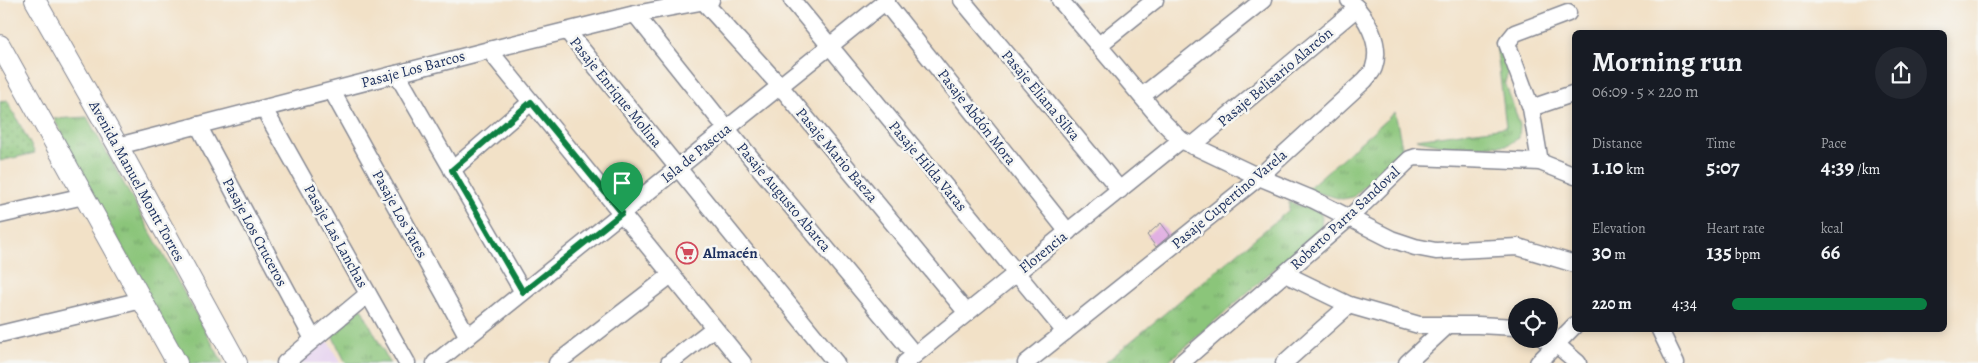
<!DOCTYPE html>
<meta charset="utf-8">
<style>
:root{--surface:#171b24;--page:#242831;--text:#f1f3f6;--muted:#9ea1a6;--accent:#0b8043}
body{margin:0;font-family:Alegreya,serif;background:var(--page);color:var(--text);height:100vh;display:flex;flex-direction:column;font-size:19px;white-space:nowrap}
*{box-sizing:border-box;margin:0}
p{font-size:16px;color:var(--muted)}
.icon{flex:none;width:28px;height:28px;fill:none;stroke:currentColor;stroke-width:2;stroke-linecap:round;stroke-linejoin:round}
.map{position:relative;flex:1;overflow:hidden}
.details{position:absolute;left:1572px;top:30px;width:375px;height:302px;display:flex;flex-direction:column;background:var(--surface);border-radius:8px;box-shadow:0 2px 8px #0003}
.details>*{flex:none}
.fabs{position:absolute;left:1508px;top:298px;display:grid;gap:10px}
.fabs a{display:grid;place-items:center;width:50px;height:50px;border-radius:50%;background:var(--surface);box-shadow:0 2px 8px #0003;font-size:25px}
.pin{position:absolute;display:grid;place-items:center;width:42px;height:42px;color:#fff;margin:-51px -21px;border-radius:50% 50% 50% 0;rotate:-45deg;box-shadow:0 0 5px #0007}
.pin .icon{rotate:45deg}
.round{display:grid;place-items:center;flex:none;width:52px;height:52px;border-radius:26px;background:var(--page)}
.head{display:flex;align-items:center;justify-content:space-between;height:85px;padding:0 20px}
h1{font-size:28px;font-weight:600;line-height:38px}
.metrics{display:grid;grid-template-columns:repeat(3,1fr);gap:8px;height:85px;padding:5px 20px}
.metrics div{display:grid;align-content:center}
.metrics b{font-size:21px;font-weight:600}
.metrics small{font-size:14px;font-weight:400}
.metrics p{font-size:14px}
ul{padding:0 20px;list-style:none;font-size:16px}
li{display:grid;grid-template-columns:80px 60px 1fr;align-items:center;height:38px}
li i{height:12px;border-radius:6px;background:var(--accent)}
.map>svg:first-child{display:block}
.built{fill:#e6d2f0}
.grass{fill:url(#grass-tufts);stroke:#537a6c}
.park{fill:url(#park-dots);stroke:#537a6c}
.building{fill:#e1b0e2}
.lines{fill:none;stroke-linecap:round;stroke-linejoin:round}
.minor-casing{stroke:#868892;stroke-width:19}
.tertiary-casing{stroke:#868892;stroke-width:22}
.minor{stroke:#fff;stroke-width:16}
.tertiary{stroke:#fff;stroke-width:20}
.route-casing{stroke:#fff;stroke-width:10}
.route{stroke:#0b8043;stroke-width:6}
.labels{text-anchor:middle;stroke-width:5;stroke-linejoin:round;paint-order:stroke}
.street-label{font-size:15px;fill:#1b2f5e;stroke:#f6f6f2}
.poi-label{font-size:15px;font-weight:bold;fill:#1b2f5e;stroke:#f6f6f2;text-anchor:start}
</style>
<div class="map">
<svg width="1978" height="363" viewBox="0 0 1978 363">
<defs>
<pattern id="grass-tufts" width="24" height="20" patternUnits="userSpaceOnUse" patternTransform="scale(1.25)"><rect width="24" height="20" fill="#8bc57a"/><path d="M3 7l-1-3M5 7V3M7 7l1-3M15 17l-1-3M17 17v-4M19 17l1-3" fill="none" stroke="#71a067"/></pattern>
<pattern id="park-dots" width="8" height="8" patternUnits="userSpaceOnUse" patternTransform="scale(1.25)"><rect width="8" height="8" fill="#8bc57a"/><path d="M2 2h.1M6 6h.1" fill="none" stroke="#71a067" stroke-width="1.8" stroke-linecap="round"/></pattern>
</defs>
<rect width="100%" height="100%" fill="#f6f6f2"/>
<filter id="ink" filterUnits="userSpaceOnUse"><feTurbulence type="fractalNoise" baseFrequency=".02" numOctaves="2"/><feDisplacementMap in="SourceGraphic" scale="10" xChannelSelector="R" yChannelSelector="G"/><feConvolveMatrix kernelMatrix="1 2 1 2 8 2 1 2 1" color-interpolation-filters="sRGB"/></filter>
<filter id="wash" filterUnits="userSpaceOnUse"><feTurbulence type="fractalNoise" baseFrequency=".0096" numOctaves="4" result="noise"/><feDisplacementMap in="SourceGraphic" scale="20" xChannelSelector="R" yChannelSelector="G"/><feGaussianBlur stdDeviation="1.12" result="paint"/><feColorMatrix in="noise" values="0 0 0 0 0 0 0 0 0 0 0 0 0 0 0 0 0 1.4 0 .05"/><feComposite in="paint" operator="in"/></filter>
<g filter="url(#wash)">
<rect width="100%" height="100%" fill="#f2e1c7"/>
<!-- built -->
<polygon class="built" points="325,335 340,363 292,363"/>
<!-- grass -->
<g class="grass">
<polygon points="1496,43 1509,69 1505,82 1520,125 1519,138 1507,145 1449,147 1416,139 1506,127"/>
<polygon points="1395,112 1403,152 1353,197 1342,199 1306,190"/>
<polygon points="87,117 223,363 185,363 152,304 54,119"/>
<polygon points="1289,202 1320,212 1322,218 1321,228 1167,363 1105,363 1289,210"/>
<polygon points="361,308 390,363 346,363 331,333"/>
</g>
<!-- park -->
<polygon class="park" points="7,100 35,153 0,161 0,102"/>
<g id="blocks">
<!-- building -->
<polygon class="building" points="1161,223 1170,235 1156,247 1147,235"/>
</g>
</g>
<g filter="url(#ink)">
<use href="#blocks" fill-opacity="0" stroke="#868892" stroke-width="1"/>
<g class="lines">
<!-- minor casing -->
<g class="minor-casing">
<g id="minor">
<polyline points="792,0 1065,332"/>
<polyline points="962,0 1120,190"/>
<polyline points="1060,0 1164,123 1181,140 1259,177 1314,200 1391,239 1415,247 1436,251 1518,247 1575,264"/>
<polyline points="703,1 780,86 967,313"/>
<polyline points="885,2 1068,232"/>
<polyline points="635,14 727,129 915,355"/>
<polyline points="567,31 836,363"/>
<polyline points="1099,45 1155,0"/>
<polyline points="489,50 743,363"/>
<polyline points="397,74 523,292"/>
<polyline points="332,91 468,337"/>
<polyline points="1142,96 1263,0"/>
<polyline points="1531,108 1575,93"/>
<polyline points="264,109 407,363"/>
<polyline points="198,125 313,339"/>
<polyline points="118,146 489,50 635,14 711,0"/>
<polyline points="1192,146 1357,8"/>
<polyline points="1540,162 1531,108 1507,43 1515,33 1568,13"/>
<polyline points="452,170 531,102"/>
<polyline points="0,215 84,196"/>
<polyline points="1285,274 1349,305 1419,325 1478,325 1516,327"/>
<polyline points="1660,330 1676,363"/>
<polyline points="0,334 142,300"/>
<polyline points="1544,339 1557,345 1578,363"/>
<polyline points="285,363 368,294"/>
<polyline points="435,363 887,0"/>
<polyline points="557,363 671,275"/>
<polyline points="669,363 714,328"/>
<polyline points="905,363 1181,140"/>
<path d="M1026,363L1259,177L1365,80C1368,76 1373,72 1374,67C1382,43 1366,16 1349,0"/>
<polyline points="1181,363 1350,217 1410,159 1416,157 1540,162 1575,176"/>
<polyline points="1284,363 1349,305"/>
<polyline points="1407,363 1448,325"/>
<polyline points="1538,363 1575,325"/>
</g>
</g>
<!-- tertiary casing -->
<g class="tertiary-casing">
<g id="tertiary">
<polyline points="35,0 118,146 237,363"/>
<polyline points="0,45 177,363"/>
</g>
</g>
<!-- minor -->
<use href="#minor" class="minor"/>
<!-- tertiary -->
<use href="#tertiary" class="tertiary"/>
</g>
</g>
<g class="lines" filter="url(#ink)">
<!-- route casing -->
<g class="route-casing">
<polygon id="route" points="531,102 622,213 523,292 452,170"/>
</g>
<!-- route -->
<use href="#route" class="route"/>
</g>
<!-- icons -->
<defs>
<g id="supermarket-ring" transform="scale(1.125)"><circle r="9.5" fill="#f6f6f2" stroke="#d1495b" stroke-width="1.5"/><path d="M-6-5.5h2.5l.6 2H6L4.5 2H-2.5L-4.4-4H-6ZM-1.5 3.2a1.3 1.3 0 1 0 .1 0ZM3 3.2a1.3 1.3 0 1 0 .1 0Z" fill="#d1495b"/></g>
</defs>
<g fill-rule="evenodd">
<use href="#supermarket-ring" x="687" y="253"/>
</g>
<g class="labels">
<!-- street labels -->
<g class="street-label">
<text transform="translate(413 69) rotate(-15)" y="5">Pasaje Los Barcos</text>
<text transform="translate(1275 77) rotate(-40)" y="5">Pasaje Belisario Alarcón</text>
<text transform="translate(616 92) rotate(51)" y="5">Pasaje Enrique Molina</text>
<text transform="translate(1041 95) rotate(50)" y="5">Pasaje Eliana Silva</text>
<text transform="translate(977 117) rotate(52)" y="5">Pasaje Abdón Mora</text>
<text transform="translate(696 153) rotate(-39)" y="5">Isla de Pascua</text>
<text transform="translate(837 155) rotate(50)" y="5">Pasaje Mario Baeza</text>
<text transform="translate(928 166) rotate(50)" y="5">Pasaje Hilda Varas</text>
<text transform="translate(137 181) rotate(61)" y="5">Avenida Manuel Montt Torres</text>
<text transform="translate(784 197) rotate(50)" y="5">Pasaje Augusto Abarca</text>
<text transform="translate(1229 199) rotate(-40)" y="5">Pasaje Cupertino Varela</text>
<text transform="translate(400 214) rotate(61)" y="5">Pasaje Los Yates</text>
<text transform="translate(1345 218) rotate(-43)" y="5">Roberto Parra Sandoval</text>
<text transform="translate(255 232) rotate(62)" y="5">Pasaje Los Cruceros</text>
<text transform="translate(336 236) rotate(61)" y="5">Pasaje Las Lanchas</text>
<text transform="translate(1043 252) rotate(-39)" y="5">Florencia</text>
</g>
<!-- poi labels -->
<g class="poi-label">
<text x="703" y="258">Almacén</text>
</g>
</g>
</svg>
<div class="fabs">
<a><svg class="icon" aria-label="locate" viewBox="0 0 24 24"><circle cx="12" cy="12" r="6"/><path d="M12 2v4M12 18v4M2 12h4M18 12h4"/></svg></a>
</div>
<div class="pin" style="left:622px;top:213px;background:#1e9e55"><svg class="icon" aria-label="arrive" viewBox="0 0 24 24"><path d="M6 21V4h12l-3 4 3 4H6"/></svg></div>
<section class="details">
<div class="head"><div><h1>Morning run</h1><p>06:09 · 5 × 220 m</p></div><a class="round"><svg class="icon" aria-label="share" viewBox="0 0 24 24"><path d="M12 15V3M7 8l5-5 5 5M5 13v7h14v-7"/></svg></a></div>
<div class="metrics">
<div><p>Distance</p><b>1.10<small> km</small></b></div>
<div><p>Time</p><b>5:07</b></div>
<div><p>Pace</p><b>4:39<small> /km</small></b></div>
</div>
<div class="metrics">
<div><p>Elevation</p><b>30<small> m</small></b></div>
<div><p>Heart rate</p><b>135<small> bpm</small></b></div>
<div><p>kcal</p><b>66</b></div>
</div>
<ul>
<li><b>220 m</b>4:34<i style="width:100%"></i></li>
</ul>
</section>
</div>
